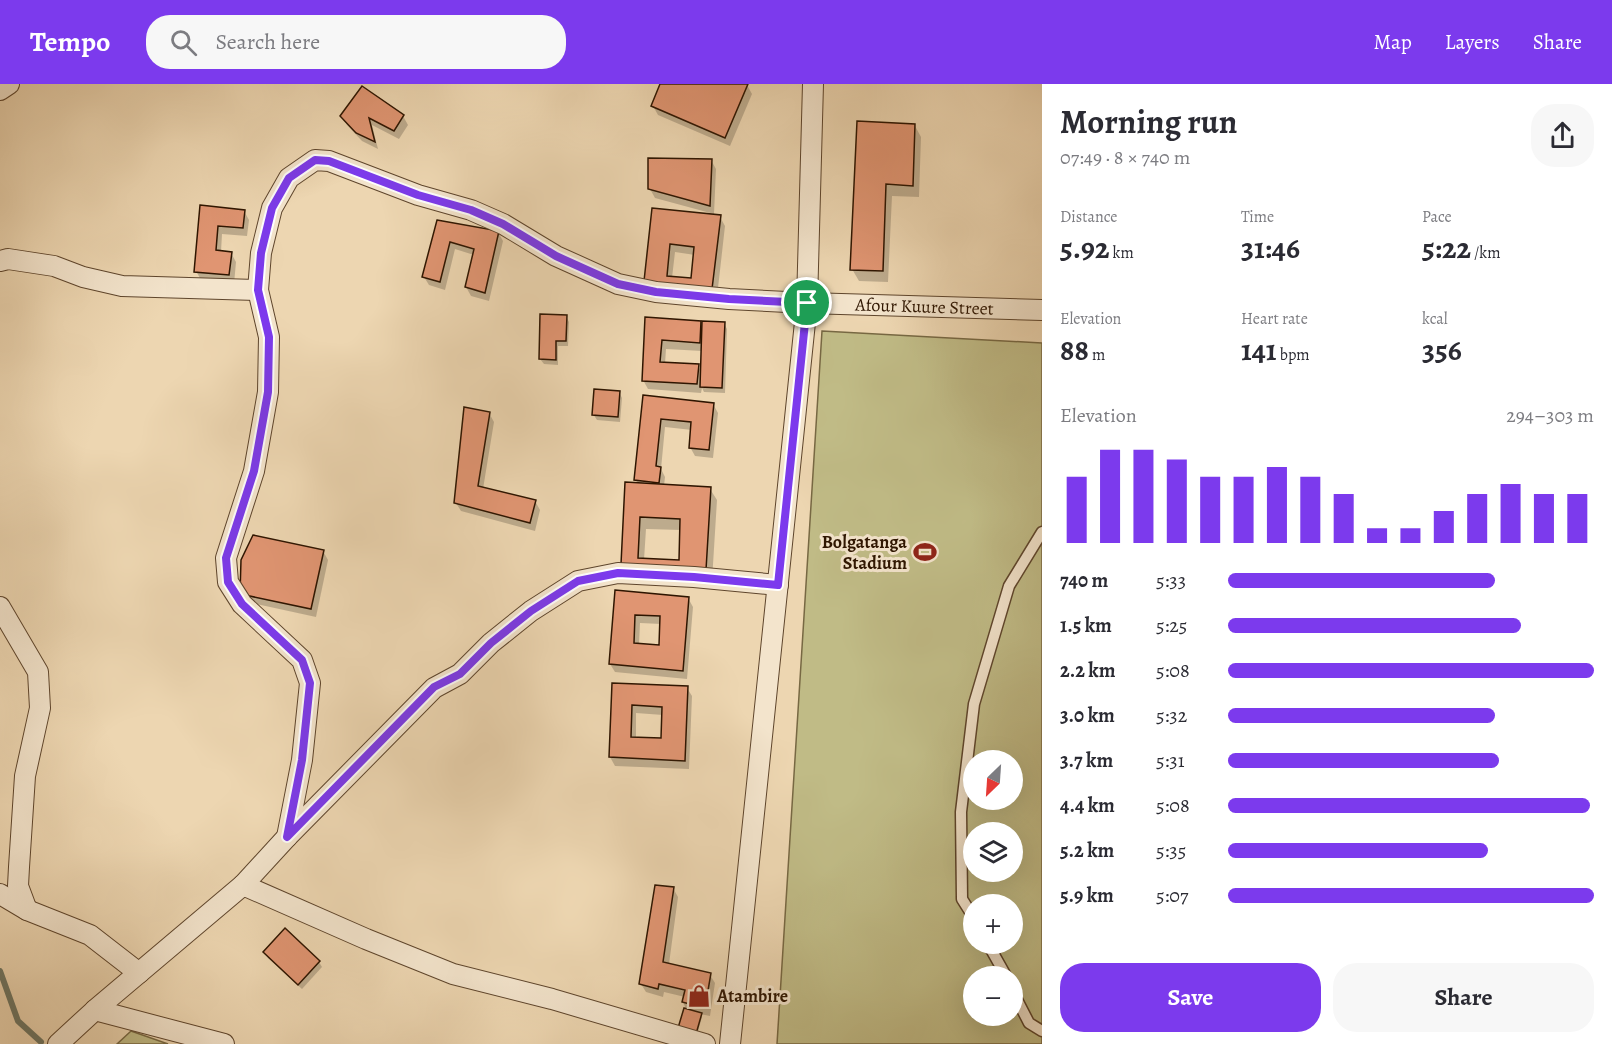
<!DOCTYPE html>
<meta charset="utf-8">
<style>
:root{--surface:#fff;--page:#f7f7f7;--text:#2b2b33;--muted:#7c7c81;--accent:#7c3aed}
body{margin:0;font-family:Alegreya,serif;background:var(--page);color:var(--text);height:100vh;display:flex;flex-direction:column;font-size:22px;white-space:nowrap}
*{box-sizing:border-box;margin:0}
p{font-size:20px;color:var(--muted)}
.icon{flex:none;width:33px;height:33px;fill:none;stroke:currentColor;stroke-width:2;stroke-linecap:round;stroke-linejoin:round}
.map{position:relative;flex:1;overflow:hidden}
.details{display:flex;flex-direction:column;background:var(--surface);width:570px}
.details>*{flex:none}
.needle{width:39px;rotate:205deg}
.tools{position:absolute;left:963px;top:666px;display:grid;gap:12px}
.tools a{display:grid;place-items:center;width:60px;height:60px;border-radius:50%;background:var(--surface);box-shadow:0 6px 24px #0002;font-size:30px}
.pin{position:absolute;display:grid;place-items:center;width:51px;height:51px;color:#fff;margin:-26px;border:3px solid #fff;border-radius:50%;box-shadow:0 2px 6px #0007}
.round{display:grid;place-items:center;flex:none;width:63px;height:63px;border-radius:24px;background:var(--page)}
.overview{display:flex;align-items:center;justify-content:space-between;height:102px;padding:0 18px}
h1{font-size:33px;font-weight:700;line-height:45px}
.stats{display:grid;grid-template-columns:repeat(3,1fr);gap:9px;height:102px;padding:6px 18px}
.stats div{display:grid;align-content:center}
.stats b{font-size:30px;font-weight:700}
.stats small{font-size:16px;font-weight:400}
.stats p{font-size:16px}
.chart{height:168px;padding:12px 18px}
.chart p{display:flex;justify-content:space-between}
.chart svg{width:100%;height:108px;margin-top:6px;stroke:var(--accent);stroke-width:6}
.action{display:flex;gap:12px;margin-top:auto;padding:12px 18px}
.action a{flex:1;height:69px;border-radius:24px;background:var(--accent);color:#fff;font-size:24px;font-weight:700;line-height:69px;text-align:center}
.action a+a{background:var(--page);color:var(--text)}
ul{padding:0 18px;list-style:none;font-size:20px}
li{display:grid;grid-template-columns:96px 72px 1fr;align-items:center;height:45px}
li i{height:15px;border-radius:8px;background:var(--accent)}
header{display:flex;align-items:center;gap:36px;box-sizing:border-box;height:84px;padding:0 30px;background:var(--accent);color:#fff}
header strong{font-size:28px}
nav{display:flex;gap:33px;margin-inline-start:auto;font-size:21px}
.search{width:420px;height:54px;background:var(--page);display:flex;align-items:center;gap:15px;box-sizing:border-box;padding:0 21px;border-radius:24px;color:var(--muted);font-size:22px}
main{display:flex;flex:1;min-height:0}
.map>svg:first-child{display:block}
.green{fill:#c0bb86;stroke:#776843;stroke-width:1.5;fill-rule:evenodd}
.shadow{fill:#0003;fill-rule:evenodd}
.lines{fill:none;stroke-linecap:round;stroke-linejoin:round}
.stream{stroke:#6f7765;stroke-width:6}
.building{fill:#e09572;stroke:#2e1500;stroke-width:1.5;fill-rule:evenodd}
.lane-casing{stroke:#5e452c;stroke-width:13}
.street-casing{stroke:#5e452c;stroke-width:22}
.lane{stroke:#f3e4cc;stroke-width:10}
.street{stroke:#f3e4cc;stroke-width:20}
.route-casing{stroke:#fff;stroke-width:12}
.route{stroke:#7c3aed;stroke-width:8}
.labels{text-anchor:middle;stroke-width:6;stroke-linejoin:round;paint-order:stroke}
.street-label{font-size:18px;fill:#2e1500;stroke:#f3e4cc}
.poi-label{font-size:18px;font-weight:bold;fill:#2e1500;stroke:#f3e4cc;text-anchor:end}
</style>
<header>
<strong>Tempo</strong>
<div class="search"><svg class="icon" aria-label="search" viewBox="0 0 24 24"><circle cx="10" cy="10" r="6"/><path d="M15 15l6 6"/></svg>Search here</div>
<nav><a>Map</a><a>Layers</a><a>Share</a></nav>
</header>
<main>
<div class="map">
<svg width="1042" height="960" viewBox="0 0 1042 960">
<rect width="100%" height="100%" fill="#edd6b1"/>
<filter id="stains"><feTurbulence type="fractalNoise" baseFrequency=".00333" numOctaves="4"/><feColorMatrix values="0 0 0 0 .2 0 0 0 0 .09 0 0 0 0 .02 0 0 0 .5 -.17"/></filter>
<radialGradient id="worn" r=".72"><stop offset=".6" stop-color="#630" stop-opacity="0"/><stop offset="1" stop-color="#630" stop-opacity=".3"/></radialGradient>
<!-- green -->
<g class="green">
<path d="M822,247L1042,259V960H777ZM974,676H1012V716H974ZM974,748H1012V788H974ZM974,820H1012V860H974ZM974,892H1012V932H974Z"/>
<polygon points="131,947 168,960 117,960"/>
</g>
<!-- shadow -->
<g class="shadow">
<polygon points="662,0 747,1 752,10 730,62 658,31 653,22"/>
<polygon points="341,32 403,32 408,41 399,55 372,41 378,65 362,57 347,41"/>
<polygon points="858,39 915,42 921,53 919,113 892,112 888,198 859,197 852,185"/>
<polygon points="711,76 716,85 714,130 655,114 650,105"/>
<polygon points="202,123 244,127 249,136 247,152 222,150 221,168 231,169 236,178 234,200 201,196 196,187"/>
<path d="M654,125L720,133L725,142L717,213L651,205ZM675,168L695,171L692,196L672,194Z"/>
<polygon points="438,137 498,148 503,157 489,217 471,212 466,203 474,171 455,165 445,206 429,201 424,193"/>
<polygon points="566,232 569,238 568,262 558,262 558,281 544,280 540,275"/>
<path d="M647,235L700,238L703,244L724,239L727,245L725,309L704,308L702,304L701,309L648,305L643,296ZM666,265L702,267V289L698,282L665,280Z"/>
<polygon points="619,308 622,314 620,338 597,336 593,330"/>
<path d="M644,313L713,320L718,329L713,374L695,372L690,363L692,346L665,343L661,385L665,393L664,402L710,405L717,416L712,497L629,492L638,400L636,396ZM646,445L681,446L680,478L644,476Z"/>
<polygon points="489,329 494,338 483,405 535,417 540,426 535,447 461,427 456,419"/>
<polygon points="323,467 328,476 316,533 247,518 242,510"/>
<path d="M617,508L688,514L693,523L687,595L615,588L610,580ZM640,539L661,540L660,562L639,561Z"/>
<path d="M614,600L687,604L692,612L689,685L615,682L610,673ZM636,629L663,631V656L636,655Z"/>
<polygon points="673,804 678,813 669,880 710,891 715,899 710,932 700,930 702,933 697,951 683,918 685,913 664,908 663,913 646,908 641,900"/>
<polygon points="264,868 319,878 322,883 302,905 268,874"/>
</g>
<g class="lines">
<!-- stream -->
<polyline class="stream" points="0,887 18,937 41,958"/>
</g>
<!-- building -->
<g class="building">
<polygon points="660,0 748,0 725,54 651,22"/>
<polygon points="362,2 404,31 394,47 369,34 375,58 356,49 340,32"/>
<polygon points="857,37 915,40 913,102 886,100 883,187 850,186"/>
<polygon points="648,74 712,75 710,122 648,105"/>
<polygon points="200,121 245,126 243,144 218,142 216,166 232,168 229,191 194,188"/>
<path d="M652,124L721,131L712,205L644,197ZM670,160L694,163L691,194L667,192Z"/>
<polygon points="437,136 499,147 485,209 465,203 474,165 450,158 440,198 422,193"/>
<polygon points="540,230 567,231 566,257 556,257 556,276 539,275"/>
<polygon points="645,233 701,237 700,259 662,256 660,278 699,280 697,300 642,297"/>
<polygon points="702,237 725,238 722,304 700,303"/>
<polygon points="594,305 620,307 618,333 592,331"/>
<polygon points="643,311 714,319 709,366 689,364 691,338 661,335 656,382 661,383 659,399 634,396"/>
<polygon points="464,323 490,328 478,402 536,416 530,439 454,419"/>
<path d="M625,398L711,403L706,486L621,480ZM640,433L680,435L679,476L638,474Z"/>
<polygon points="253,451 324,466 311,525 240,510 241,476"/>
<path d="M615,506L689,513L683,587L609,580ZM635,531L660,532L659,561L634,559Z"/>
<path d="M612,599L688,602L685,677L609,673ZM632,621L662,623L661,654L631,653Z"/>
<polygon points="655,801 674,803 663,878 711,889 705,924 682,918 685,906 659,900 658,905 639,900"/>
<polygon points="285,844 320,877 298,901 263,868"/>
<polygon points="684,924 702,929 696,950 678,944"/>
</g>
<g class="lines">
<!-- lane casing -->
<g class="lane-casing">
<g id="lane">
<polyline points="974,834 962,815 961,728 974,620 1009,502 1042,448"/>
<polyline points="988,860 1006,892"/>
<polyline points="1012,906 1029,939 1042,947"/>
</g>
</g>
<!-- street casing -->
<g class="street-casing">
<g id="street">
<polyline points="0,6 9,0"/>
<polyline points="0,177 8,175 54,182 83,193 122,202 258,206"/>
<polyline points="0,523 38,588 40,624 25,692 19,783 18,802 27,826"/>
<path id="s1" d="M287,753L302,676L310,599L302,576L242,520L228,498L226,474L254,387L268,308L269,253L258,206L261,169L272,124L289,94L315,76L329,77L418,111L471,126L503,140L556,172L618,200L656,208L729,215L807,219L1042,226"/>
<polyline points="243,801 287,753 434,604 460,590 491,559 531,527 578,497 618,489 694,493 778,501"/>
<polyline points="0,810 27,826 90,851 139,889"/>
<polyline points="95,926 224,960"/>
<polyline points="58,960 95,926 243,801 366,855 453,890 552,915 705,960"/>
<polyline points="730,960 807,219 813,0"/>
</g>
</g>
<!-- lane -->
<use href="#lane" class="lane"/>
<!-- street -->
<use href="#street" class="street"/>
</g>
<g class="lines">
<!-- route casing -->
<g class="route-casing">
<polygon id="route" points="315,76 329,77 418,111 471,126 503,140 556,172 618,200 656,208 729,215 807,219 778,501 694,493 618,489 578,497 531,527 491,559 460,590 434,603 287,753 302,676 310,599 302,576 242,520 228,498 226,474 254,387 268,308 269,253 258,206 261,169 272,124 289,94"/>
</g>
<!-- route -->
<use href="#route" class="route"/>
</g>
<!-- icons -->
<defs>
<g id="stadium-bare" transform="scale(1.8)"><path d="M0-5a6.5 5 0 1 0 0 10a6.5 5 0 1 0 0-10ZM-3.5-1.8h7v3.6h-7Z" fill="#8f2418" stroke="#f3e4cc" stroke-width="2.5" paint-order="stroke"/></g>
<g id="shop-bare" transform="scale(1.8)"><path d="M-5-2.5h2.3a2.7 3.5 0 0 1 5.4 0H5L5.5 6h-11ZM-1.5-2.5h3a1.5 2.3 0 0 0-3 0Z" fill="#8f2418" stroke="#f3e4cc" stroke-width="2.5" paint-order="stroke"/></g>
</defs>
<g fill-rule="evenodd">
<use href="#stadium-bare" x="925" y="468"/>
<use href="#shop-bare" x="699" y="912"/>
</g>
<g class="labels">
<!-- street labels -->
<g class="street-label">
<text dy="6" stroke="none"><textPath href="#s1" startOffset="1374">Afour Kuure Street</textPath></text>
</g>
<!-- poi labels -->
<g class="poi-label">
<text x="907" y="464">Bolgatanga<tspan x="907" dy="21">Stadium</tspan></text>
<text x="717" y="918" text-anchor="start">Atambire</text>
</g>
</g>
<rect width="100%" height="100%" filter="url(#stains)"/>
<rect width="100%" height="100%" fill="url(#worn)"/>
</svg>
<div class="tools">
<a><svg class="needle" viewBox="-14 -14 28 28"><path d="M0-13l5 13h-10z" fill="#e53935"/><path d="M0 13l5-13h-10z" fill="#7c7c81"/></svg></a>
<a><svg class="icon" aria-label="layers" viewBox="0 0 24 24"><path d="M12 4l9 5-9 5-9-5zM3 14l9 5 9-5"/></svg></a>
<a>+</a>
<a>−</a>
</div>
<div class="pin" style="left:807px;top:219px;background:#1e9e55"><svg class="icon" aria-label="arrive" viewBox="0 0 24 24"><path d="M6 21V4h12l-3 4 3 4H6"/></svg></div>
</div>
<section class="details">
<div class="overview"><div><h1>Morning run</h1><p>07:49 · 8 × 740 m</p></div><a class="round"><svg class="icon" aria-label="share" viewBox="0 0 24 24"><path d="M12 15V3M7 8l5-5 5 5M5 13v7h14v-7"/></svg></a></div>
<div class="stats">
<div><p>Distance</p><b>5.92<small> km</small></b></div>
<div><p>Time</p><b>31:46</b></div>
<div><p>Pace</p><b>5:22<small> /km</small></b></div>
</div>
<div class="stats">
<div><p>Elevation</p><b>88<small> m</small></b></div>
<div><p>Heart rate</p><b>141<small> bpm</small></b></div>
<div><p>kcal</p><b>356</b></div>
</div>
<div class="chart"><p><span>Elevation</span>294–303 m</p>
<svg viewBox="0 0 160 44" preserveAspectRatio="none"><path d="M5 44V17M15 44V6M25 44V6M35 44V10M45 44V17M55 44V17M65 44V13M75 44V17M85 44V24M95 44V38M105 44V38M115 44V31M125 44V24M135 44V20M145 44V24M155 44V24"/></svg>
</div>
<ul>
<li><b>740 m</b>5:33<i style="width:73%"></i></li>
<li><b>1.5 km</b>5:25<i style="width:80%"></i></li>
<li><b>2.2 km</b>5:08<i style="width:100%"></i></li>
<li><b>3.0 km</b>5:32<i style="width:73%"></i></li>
<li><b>3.7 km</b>5:31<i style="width:74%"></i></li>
<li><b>4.4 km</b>5:08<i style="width:99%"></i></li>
<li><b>5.2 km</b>5:35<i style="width:71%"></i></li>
<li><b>5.9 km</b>5:07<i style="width:100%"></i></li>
</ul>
<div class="action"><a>Save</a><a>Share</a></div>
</section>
</main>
